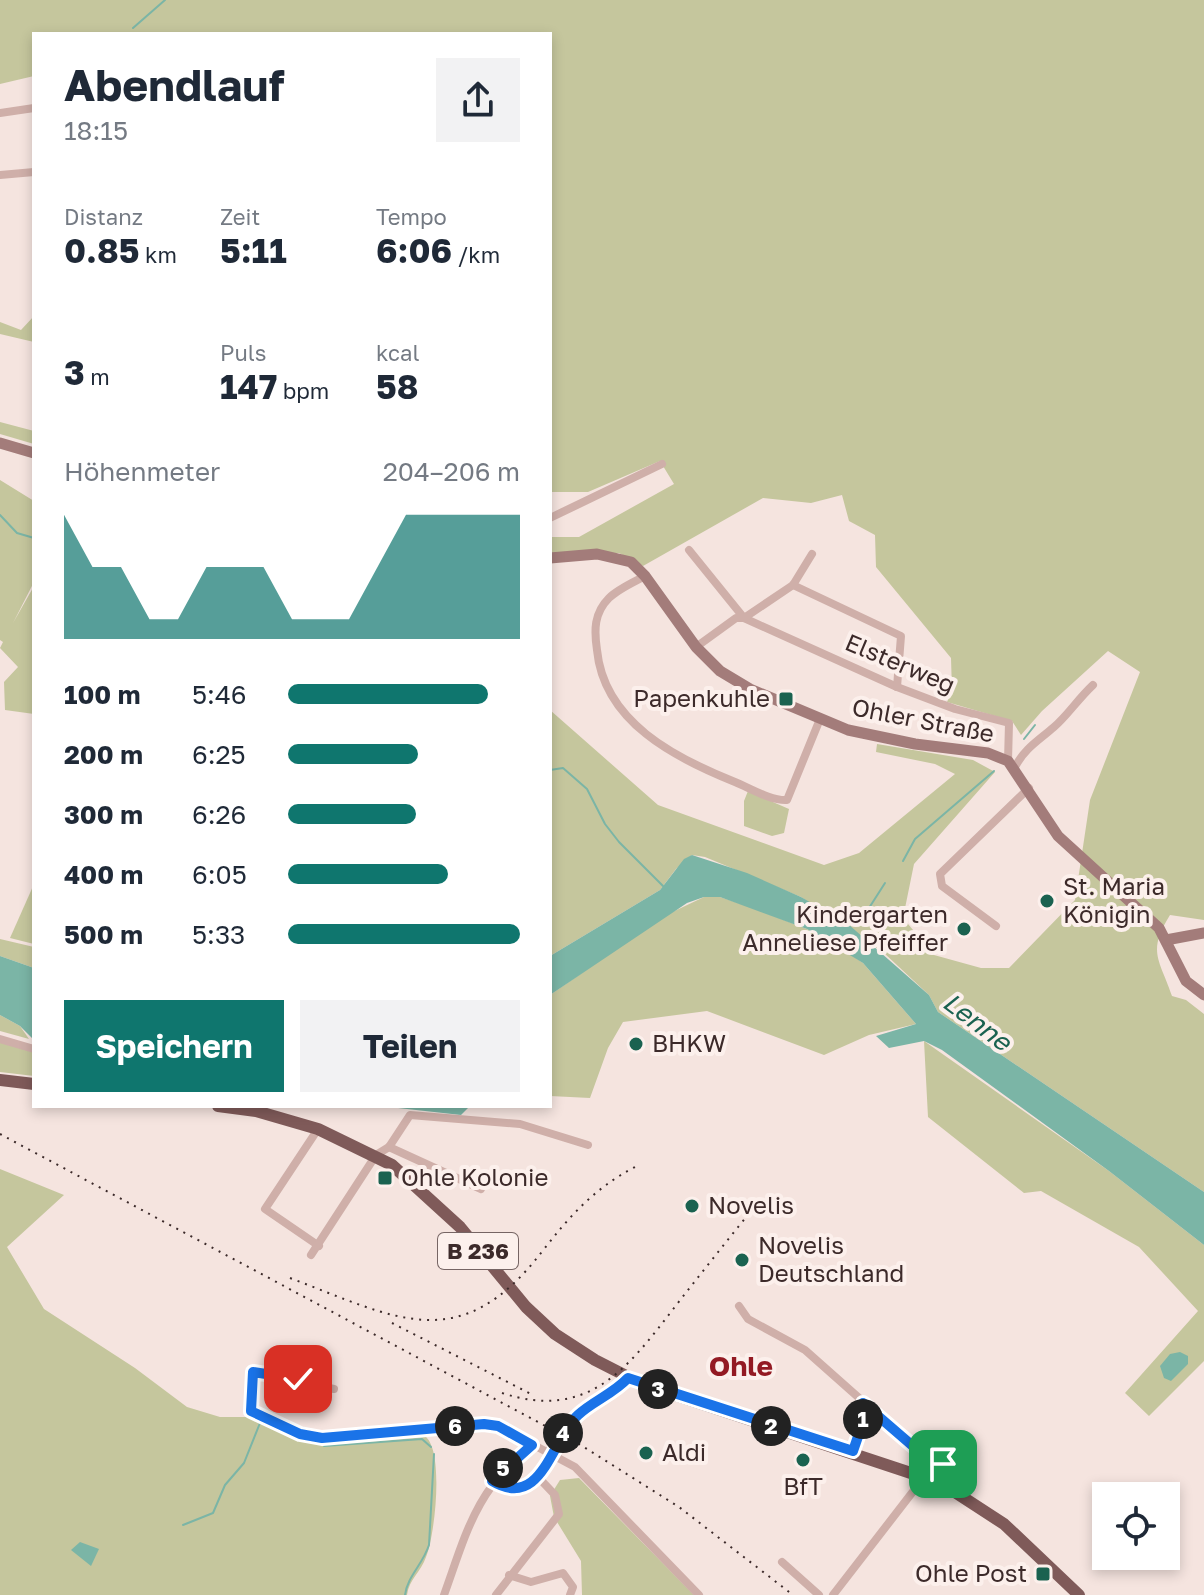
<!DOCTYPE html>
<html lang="de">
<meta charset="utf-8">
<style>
:root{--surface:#fff;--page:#f2f2f3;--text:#1f2937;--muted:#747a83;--accent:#0f766e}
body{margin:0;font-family:"Golos Text",sans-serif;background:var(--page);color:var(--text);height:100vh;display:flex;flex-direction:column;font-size:30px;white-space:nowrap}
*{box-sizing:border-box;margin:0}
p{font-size:26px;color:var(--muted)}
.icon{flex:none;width:44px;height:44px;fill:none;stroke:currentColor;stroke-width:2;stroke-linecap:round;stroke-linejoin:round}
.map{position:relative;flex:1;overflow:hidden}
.sheet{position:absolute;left:32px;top:32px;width:520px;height:1076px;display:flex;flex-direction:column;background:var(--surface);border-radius:0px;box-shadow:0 4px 12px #0003}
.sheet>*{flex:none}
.fabs{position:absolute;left:1092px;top:1482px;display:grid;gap:16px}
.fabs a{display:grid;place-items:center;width:88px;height:88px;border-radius:0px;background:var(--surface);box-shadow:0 4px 12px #0003;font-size:40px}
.pin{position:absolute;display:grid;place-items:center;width:68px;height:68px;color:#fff;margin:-34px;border-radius:16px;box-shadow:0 4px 12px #0006}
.km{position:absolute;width:40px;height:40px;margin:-20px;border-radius:50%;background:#222;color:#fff;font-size:22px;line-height:40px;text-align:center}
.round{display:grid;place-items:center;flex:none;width:84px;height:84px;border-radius:0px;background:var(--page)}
.headline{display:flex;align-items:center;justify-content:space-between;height:136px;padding:0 32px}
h1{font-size:44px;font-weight:700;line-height:60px}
.stats{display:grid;grid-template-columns:repeat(3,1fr);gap:12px;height:136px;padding:8px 32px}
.stats div{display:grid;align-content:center}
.stats b{font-size:34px;font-weight:700}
.stats small{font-size:22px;font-weight:400}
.stats p{font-size:22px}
.chart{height:224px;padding:16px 32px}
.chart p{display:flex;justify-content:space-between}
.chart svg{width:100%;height:144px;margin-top:8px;fill:var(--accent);opacity:.7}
.primary-button{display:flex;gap:16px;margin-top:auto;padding:16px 32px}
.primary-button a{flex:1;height:92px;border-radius:0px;background:var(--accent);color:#fff;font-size:32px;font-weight:700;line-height:92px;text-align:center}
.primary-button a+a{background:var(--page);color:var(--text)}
ul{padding:0 32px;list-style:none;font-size:26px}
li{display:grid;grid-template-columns:128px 96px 1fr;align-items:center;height:60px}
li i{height:20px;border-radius:10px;background:var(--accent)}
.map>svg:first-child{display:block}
.green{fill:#c5c69d}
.water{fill:#7bb5a6}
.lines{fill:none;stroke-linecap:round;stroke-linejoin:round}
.stream{stroke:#7bb5a6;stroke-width:2}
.street{stroke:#cfafa9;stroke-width:8}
.secondary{stroke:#a37c7a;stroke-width:11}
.primary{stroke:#7f5a59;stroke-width:12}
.rail{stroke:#3c2a2a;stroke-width:2;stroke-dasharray:2 6;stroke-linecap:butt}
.street-bridge{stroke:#cfafa9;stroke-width:8}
.route-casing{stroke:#fff;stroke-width:16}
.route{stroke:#1a73e8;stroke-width:10}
.poi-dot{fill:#1a6250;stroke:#fcf0ec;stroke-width:3}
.labels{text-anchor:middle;stroke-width:8;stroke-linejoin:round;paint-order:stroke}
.shield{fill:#fcf0ec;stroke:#766564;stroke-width:2}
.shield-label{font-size:22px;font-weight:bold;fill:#3c2a2a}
.street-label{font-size:24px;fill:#3c2a2a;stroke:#fcf0ec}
.poi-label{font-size:24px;fill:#3c2a2a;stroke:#fcf0ec;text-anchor:start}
.water-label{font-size:26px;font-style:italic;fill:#1a6250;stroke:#fcf0ec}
.quarter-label{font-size:28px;font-weight:bold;fill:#931a23;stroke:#fcf0ec}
</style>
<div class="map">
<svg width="1204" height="1595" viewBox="0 0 1204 1595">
<rect width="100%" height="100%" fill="#f5e4df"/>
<!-- green -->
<g class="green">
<path d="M0,0H1204V920L1170,915C1147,952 1159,958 1172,996L1186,1000L1204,1014V1192L938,1012L929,995L884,953L801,897L705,857L692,855L676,869L660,890L550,956V710L658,805L824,865L859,853L955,774L935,764L876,752L877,744L973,760L995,772L914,864L903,918L934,955L981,968H1009L1075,900L1090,800L1140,672L1108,651L1042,711L1021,735L1012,721L947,702L952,691L951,658L876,567L875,535L849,521L842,495L811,503L763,498L643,566L619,553L550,555V537H579L674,484L660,461L588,492H550V34H34V76L0,84Z"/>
<polygon points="34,316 34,342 0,334 0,322 21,330"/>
<polygon points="0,422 34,431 34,444 0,434"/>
<polygon points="0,480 34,501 34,582 13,623 34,586 34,714 5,710 4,682 18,667 0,648 3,642 0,640"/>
<polygon points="748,791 789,809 784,833 772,836 744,826 744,801"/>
<polygon points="34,884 34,944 10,938"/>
<polygon points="704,897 720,897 753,908 807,929 830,946 850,954 863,963 916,1024 869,1035 824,1055 707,1011 623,1022 608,1048 590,1098 550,1096 550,995 664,916"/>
<polygon points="0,939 34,947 34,968 0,956"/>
<polygon points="0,1015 20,1026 29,1039 0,1031"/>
<polygon points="0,1041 34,1050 34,1076 0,1072"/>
<polygon points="924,1041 1109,1171 1204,1245 1204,1361 1149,1416 1125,1393 1198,1311 1139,1247 1041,1191 1024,1193 928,1117"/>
<path d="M0,1169L64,1195L7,1247L44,1309L135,1368L187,1407L220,1417H251L323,1442L426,1437C444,1453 435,1535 426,1557C421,1572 409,1579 407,1595H0Z"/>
<polygon points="579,1478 694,1595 582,1595 581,1561 554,1517 550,1496 560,1480"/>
</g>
<!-- water -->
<g class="water">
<polygon points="692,855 747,873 801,897 848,924 929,995 938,1012 1204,1192 1204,1245 1109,1171 942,1050 924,1041 889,1048 876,1036 916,1024 863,963 807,929 720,897 704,897 687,903 550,995 550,956 660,890 684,859"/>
<polygon points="0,956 34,968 34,1040 20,1026 0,1015"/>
<polygon points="380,1106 470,1106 461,1115"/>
<polygon points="1180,1352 1188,1356 1188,1364 1171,1381 1164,1378 1160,1366 1170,1354"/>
<polygon points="80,1542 99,1549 91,1566 71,1550"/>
</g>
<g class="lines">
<!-- stream -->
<g class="stream">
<polyline points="133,28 165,0"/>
<polyline points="0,515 17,533 34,538"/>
<polyline points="1024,739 1035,725"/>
<polyline points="550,770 563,768 587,789 605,824 619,842 663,886"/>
<polyline points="903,861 915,839 994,771"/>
<polyline points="846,926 869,908 885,883"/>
<polyline points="324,1446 422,1439 431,1447"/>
<polyline points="183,1525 213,1513 225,1485 244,1463 260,1423"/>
<path d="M405,1595C407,1577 423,1564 429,1545L434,1454"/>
</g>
<!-- street -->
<g class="street">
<polyline points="0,113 34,108"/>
<polyline points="0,175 34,172"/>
<polyline points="550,518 662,464"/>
<polyline points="689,550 744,618 897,687 955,709 1009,723 1008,761"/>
<path d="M645,576C634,582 618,589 609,598C594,613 594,630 597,650C604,722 675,758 735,782C750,788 771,801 787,800L820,719"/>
<polyline points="793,585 901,636 897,687"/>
<polyline points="696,647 736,618 744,618 793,585 812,554"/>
<path d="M1015,767C1025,748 1038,741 1054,727C1067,716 1078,699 1093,685"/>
<polyline points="996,926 942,886 940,874 1029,788"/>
<polyline points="0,1039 34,1049"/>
<polyline points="318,1129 265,1209 319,1246"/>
<polyline points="389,1147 481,1189"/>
<polyline points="311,1255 376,1155 389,1147 410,1115 520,1124 588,1145"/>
<polyline points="739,1306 748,1319 805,1350 929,1460 943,1464"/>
<polyline points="334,1389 253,1372 251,1411 300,1434 322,1438 401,1430 498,1426 575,1467 699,1595"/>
<polyline points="574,1419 614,1393 628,1378"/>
<polyline points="853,1451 863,1422 863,1403"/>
<path d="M492,1481C510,1492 525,1489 540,1474"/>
<polyline points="782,1562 819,1595"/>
<polyline points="509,1575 531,1582 563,1573 573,1587 570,1595"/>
<path d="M444,1595C467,1531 476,1489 532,1445"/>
<polyline points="496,1595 559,1514 555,1495 538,1477"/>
<polyline points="833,1595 925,1476"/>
</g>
<!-- secondary -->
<g class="secondary">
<polyline points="0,443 34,453"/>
<polyline points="550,558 597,554 631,562 645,576 696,647 720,671 750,689 848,730 915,744 988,753 1008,761 1058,836 1159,928 1186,981 1204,995"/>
<polyline points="1166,940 1204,933"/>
</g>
<!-- primary -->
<g class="primary">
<polyline points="0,1080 34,1084"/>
<polyline points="218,1106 256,1111 318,1129 392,1165 460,1227 526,1307 555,1334 595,1360 642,1384 941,1483 1004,1524 1079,1595"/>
</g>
<!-- rail -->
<g class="rail">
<polyline points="0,1134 579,1444 679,1507 793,1595"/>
<path d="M290,1278C396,1318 459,1358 541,1253C569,1217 593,1189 635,1167"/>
<polyline points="392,1323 531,1394"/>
<path d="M502,1393C588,1421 627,1369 674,1308C698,1277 722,1247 747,1216"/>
</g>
<!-- street-bridge -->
<polyline class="street-bridge" points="544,1469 574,1419"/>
</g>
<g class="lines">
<!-- route casing -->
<g class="route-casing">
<path id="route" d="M298,1379L253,1372L251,1411L300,1434L322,1438L484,1424L498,1426L532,1445L492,1481C542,1511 551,1440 578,1415C593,1401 613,1394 628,1378L853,1451L863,1422V1403L929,1460L943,1464"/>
</g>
<!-- route -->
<use href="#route" class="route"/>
</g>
<!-- markers -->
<g class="poi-dot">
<rect x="778" y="691" width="16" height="16" rx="4"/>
<circle cx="1047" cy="901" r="8"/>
<circle cx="964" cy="929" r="8"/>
<circle cx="636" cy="1044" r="8"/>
<rect x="377" y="1170" width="16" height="16" rx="4"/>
<circle cx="692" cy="1206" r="8"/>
<circle cx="742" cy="1260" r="8"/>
<circle cx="646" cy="1453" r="8"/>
<circle cx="803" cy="1460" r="8"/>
<rect x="1035" y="1566" width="16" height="16" rx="4"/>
</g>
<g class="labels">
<!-- shield labels -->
<rect class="shield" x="438" y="1233" width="80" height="36" rx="6"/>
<g class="shield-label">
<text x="478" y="1259">B 236</text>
</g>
<!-- street labels -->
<g class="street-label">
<text transform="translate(900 664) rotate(23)" y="8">Elsterweg</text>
<text transform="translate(923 721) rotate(11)" y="8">Ohler Straße</text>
</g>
<!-- poi labels -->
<g class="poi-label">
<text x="770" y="707" text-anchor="end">Papenkuhle</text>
<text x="1063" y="895">St. Maria<tspan x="1063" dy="28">Königin</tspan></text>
<text x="948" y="923" text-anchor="end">Kindergarten<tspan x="948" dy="28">Anneliese Pfeiffer</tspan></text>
<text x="652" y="1052">BHKW</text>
<text x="401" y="1186">Ohle Kolonie</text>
<text x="708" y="1214">Novelis</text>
<text x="758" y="1254">Novelis<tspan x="758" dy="28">Deutschland</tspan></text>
<text x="662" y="1461">Aldi</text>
<text x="803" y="1495" text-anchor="middle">BfT</text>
<text x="1027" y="1582" text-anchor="end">Ohle Post</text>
</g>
<!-- water labels -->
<g class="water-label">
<text transform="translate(977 1022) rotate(37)" y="9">Lenne</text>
</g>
<!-- quarter labels -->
<g class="quarter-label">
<text x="741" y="1376">Ohle</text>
</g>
</g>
</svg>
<div class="fabs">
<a><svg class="icon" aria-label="locate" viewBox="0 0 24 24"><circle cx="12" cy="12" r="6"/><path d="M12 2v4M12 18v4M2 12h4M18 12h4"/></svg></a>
</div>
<div class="pin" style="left:943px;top:1464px;background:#1e9e55"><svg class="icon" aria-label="arrive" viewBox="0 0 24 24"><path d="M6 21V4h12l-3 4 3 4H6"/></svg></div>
<div class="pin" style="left:298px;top:1379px;background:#d93025"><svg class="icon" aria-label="check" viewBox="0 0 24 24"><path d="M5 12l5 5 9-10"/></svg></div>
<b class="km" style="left:863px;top:1419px">1</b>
<b class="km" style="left:771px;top:1426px">2</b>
<b class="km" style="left:658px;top:1389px">3</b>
<b class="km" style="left:563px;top:1433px">4</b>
<b class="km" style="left:503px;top:1468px">5</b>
<b class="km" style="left:455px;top:1426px">6</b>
<section class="sheet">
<div class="headline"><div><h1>Abendlauf</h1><p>18:15</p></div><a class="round"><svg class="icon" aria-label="share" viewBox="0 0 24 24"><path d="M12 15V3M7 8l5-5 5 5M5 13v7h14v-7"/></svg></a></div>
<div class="stats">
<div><p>Distanz</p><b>0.85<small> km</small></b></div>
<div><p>Zeit</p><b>5:11</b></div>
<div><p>Tempo</p><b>6:06<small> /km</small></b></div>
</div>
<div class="stats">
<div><b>3<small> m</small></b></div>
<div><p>Puls</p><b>147<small> bpm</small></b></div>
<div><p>kcal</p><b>58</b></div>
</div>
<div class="chart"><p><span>Höhenmeter</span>204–206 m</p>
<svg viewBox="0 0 160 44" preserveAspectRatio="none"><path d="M0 44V6L10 22L20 22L30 38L40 38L50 22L60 22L70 22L80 38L90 38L100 38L110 22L120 6L130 6L140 6L150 6L160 6V44z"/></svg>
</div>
<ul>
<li><b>100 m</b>5:46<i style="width:86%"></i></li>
<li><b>200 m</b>6:25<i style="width:56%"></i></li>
<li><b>300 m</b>6:26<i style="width:55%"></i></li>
<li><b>400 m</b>6:05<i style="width:69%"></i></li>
<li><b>500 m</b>5:33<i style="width:100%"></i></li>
</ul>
<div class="primary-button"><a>Speichern</a><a>Teilen</a></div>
</section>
</div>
